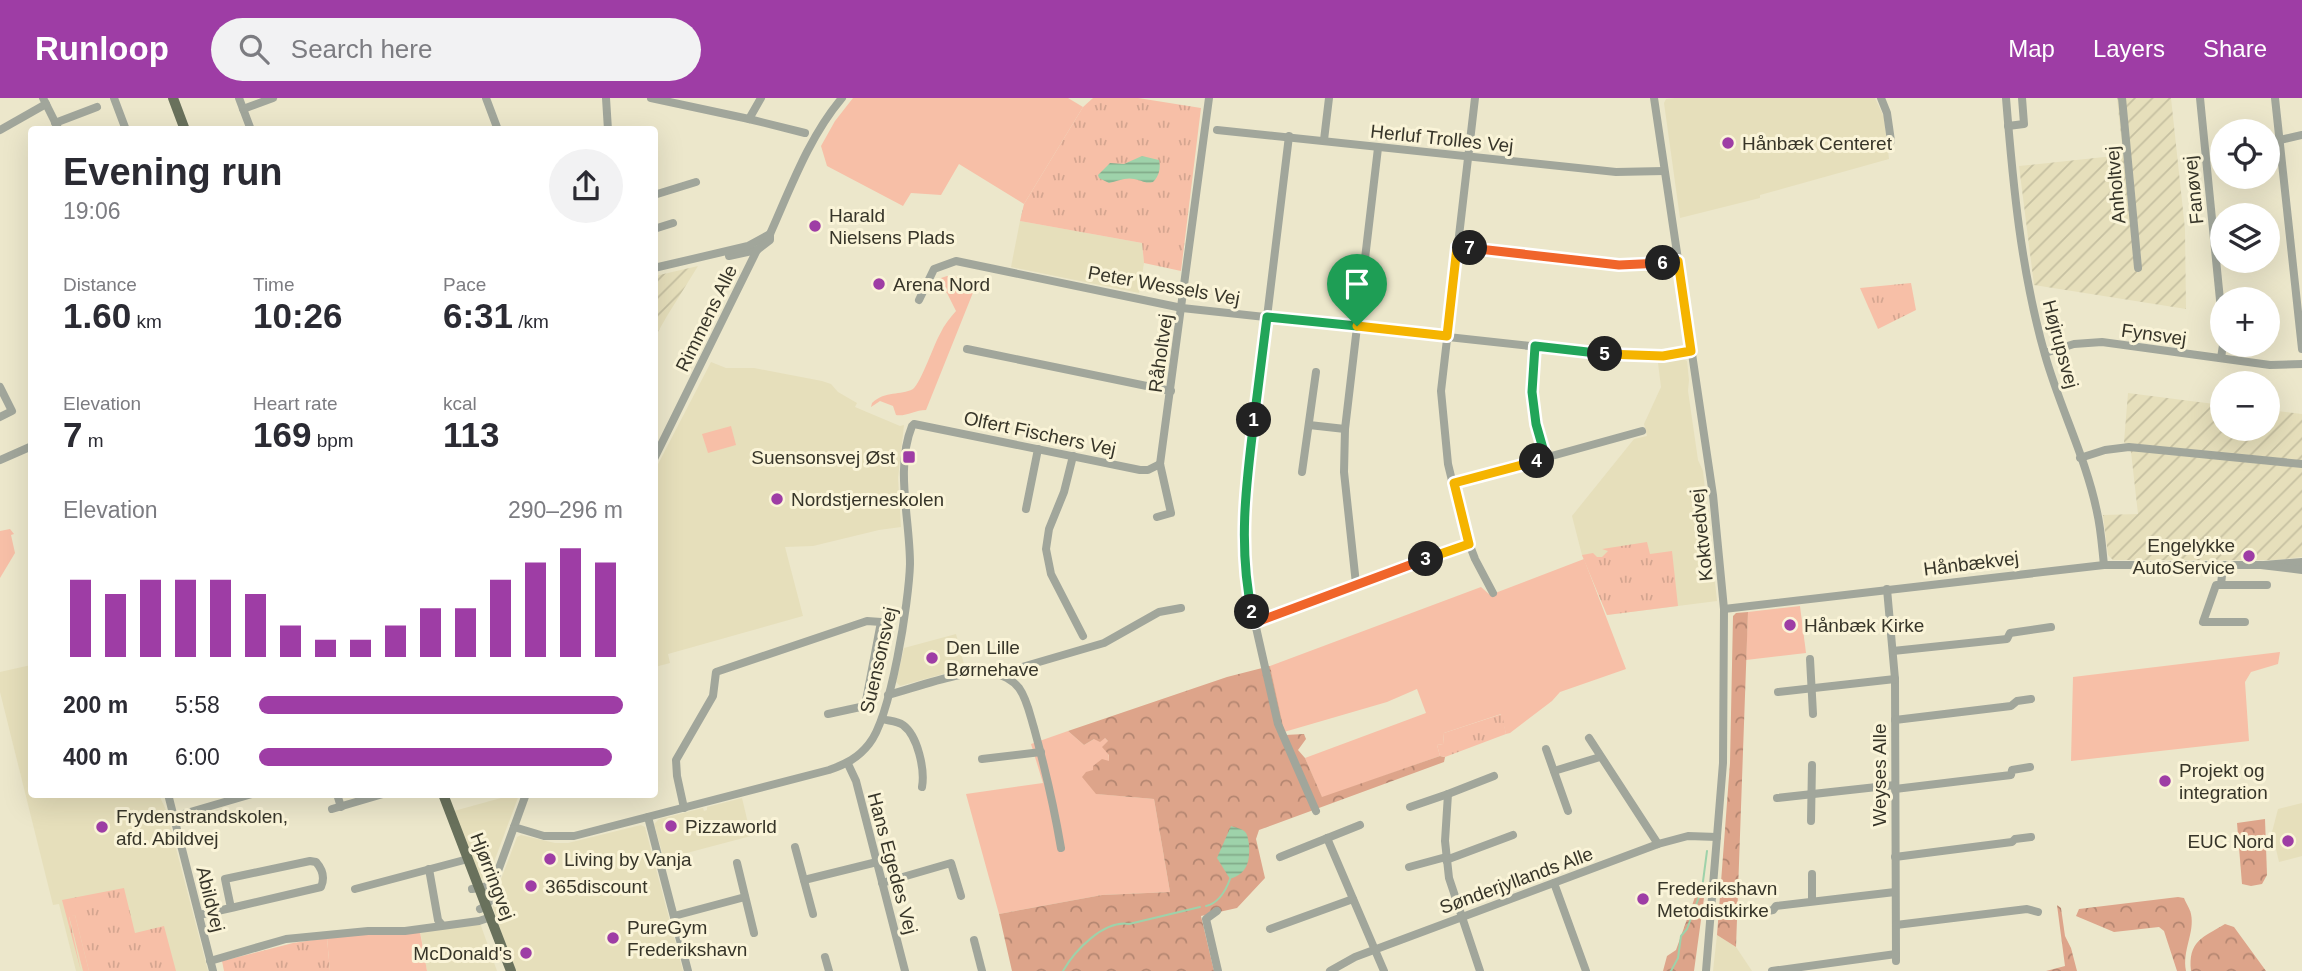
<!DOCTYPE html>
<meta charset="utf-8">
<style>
:root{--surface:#fff;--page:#f2f2f3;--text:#2b2b33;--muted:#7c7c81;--accent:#9e3da5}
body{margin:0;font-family:Helvetica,sans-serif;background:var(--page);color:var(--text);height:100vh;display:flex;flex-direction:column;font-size:26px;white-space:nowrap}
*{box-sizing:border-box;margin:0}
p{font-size:23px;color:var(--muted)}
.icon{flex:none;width:38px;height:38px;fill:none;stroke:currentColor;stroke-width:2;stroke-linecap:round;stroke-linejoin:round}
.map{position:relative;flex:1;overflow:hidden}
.sheet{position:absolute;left:28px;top:28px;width:630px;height:672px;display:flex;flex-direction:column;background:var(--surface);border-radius:7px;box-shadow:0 7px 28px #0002}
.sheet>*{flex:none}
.fabs{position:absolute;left:2210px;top:21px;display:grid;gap:14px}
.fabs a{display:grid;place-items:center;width:70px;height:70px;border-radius:50%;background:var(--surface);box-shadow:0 7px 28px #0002;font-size:35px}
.pin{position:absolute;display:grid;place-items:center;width:60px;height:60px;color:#fff;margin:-72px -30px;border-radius:50% 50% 50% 0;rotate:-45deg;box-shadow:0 0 7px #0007}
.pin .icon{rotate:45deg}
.km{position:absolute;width:35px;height:35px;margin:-18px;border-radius:50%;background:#222;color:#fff;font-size:19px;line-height:35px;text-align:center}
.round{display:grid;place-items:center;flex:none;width:74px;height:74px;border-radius:37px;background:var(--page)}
.summary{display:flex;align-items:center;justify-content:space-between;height:119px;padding:0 35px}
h1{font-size:38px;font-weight:700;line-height:52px}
.figures{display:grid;grid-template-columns:repeat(3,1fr);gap:10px;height:119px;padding:7px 35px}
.figures div{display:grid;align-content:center}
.figures b{font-size:35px;font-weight:700}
.figures small{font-size:19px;font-weight:400}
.figures p{font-size:19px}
.chart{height:196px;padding:14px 35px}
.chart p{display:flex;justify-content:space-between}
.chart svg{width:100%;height:126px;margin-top:7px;stroke:var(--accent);stroke-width:6}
ul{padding:0 35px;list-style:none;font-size:23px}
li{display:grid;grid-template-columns:112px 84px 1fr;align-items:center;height:52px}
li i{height:18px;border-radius:9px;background:var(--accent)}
header{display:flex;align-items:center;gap:42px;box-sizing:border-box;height:98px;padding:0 35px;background:var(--accent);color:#fff}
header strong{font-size:33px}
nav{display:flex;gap:38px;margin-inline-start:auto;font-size:24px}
.search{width:490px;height:63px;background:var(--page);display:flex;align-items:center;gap:18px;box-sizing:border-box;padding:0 24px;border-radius:38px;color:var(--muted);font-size:26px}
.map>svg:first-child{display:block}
.built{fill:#e6dfbb}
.industrial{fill:url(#industrial-furrows)}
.green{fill:#f7bfa7}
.forest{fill:url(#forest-crowns)}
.park{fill:url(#park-tufts)}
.water{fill:url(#water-rules)}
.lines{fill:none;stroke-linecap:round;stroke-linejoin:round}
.stream{stroke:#9ed2aa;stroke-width:2}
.minor{stroke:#a1a69b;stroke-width:8}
.major{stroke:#69715c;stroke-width:10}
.split-1-casing{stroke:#fff;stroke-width:14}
.split-2-casing{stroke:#fff;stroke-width:14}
.split-3-casing{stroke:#fff;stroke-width:14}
.split-4-casing{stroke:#fff;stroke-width:14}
.split-5-casing{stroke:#fff;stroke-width:14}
.split-6-casing{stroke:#fff;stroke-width:14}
.split-7-casing{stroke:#fff;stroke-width:14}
.split-8-casing{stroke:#fff;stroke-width:14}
.split-1{stroke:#22a559;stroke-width:9}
.split-2{stroke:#22a559;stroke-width:9}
.split-3{stroke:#f0652b;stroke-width:9}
.split-4{stroke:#f5b400;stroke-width:9}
.split-5{stroke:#22a559;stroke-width:9}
.split-6{stroke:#f5b400;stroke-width:9}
.split-7{stroke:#f0652b;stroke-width:9}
.split-8{stroke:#f5b400;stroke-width:9}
.poi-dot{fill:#9e3da5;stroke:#faf4d8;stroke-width:2.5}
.labels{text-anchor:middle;stroke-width:6;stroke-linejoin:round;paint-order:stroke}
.street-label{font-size:19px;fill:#373529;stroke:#faf4d8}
.poi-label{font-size:19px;fill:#373529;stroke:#faf4d8;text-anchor:start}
</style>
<header>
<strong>Runloop</strong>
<div class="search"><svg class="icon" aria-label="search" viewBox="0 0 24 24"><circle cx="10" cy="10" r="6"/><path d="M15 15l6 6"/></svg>Search here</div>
<nav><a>Map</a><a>Layers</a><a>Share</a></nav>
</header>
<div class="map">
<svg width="2302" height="873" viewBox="0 0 2302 873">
<defs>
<pattern id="industrial-furrows" width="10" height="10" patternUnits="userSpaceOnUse" patternTransform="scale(1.75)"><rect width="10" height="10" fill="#e6dfbb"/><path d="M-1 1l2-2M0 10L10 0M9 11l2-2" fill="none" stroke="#c6c0a1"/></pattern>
<pattern id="forest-crowns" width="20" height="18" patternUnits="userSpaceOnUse" patternTransform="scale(1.75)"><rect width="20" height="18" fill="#dda48a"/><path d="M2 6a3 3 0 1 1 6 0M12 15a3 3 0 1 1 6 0" fill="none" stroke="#b48671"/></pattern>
<pattern id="park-tufts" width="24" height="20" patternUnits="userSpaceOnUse" patternTransform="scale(1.75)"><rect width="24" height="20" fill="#f7bfa7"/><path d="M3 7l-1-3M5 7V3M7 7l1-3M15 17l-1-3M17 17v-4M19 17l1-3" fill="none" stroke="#d4a590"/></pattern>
<pattern id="water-rules" width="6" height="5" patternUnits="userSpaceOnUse" patternTransform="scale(1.75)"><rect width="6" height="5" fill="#9ed2aa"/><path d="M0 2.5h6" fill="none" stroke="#82ab8a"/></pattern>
</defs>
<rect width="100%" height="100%" fill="#ece7cb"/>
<!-- built -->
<g class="built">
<polygon points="1675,0 1875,0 1884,19 1889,61 1760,97 1760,100 1680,120 1664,5 1666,1"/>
<polygon points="1020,123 1142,145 1144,165 1139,195 1011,169"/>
<polygon points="1683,261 1687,263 1689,282 1688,293 1698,362 1703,373 1717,503 1607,517 1582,457 1572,418 1634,341 1647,338 1644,326 1661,289 1658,265"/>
<polygon points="711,264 726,270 754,270 822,283 831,286 838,294 857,305 855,309 900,328 904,327 898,380 901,429 879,432 813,448 785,449 803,518 668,556 670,565 655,569 655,372"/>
<polygon points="956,536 965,570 900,588 896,584 904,550"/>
<polygon points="31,567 32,696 159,697 166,712 208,873 76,873 59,806 53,807 0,594 0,574"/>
<polygon points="512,697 519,697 488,780 480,781 454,713"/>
<polygon points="742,700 751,738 664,761 654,726 659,721 703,710 704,713 707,712 707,709"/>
<polygon points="2302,705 2302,758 2279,764 2272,734 2278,711"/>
<polygon points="641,727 645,729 683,873 515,873 493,810 495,797 517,739 521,737 555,745 568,745"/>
<polygon points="480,825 497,873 427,873 420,832"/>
<polygon points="1717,837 1736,849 1752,873 1713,873"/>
</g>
<!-- industrial -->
<g class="industrial">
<polygon points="2117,0 2171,0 2185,131 2186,211 2034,187 2019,68 2123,57"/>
<polygon points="698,168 667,218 655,239 655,178"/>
<polygon points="2128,295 2222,307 2222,331 2268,331 2268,312 2302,316 2302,459 2275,462 2113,462 2108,457 2103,417 2138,416 2131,354 2124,344"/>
</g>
<!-- green -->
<g class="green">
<polygon points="853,0 1068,0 1083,9 1024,106 959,66 941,97 911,95 903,108 827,68 821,48 835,23"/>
<path d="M947,178L956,179L969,186L976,183V187L926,312C915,312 905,319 896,317L893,308L880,303L871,309L872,305C886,292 900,298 913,291C921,285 934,246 940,236C944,227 950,220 956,213L947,195L935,194L933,191L941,180Z"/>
<polygon points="731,328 736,347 708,355 702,336"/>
<polygon points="10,431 14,436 11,437 15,455 0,480 0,433"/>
<polygon points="1584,461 1626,571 1560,594 1552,603 1510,635 1506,636 1501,616 1444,635 1443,646 1437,647 1440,658 1322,700 1305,660 1426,615 1417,591 1387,604 1284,634 1270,568 1481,489 1490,497"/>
<polygon points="1800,508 1806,555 1746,562 1748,514"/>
<polygon points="2280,554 2278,566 2251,574 2245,584 2249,643 2071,663 2073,579"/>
<polygon points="1068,633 1084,647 1094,641 1105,640 1108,643 1109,663 1093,672 1097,696 1154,701 1170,794 1102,797 999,816 966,696 1043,685 1031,646"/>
<polygon points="75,817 89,873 83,873 69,818"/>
<polygon points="420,834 427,873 330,873 327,840 369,836"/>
</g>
<!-- forest -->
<g class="forest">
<polygon points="1748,514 1736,849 1717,837 1730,665 1733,518 1736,515"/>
<polygon points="1270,568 1285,637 1304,636 1306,641 1298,652 1305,660 1322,699 1440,658 1445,659 1444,664 1259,732 1256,741 1265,780 1237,810 1201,818 1214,873 1012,873 999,816 1102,797 1170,794 1154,701 1096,696 1082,679 1086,674 1093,672 1093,668 1102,661 1109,663 1109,657 1102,649 1108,643 1105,640 1100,644 1094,641 1084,647 1068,633 1227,579"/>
<polygon points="2265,721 2267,777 2262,786 2251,788 2242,786 2237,725"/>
<polygon points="1695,799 1704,800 1694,873 1663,873 1667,858 1676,852"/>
<path d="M2178,799L2184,800C2186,805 2190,811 2191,816C2195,835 2182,852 2186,873H2177L2164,833L2159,829L2114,834L2076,818L2079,811Z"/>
<polygon points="2057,807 2061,810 2065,838 2071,850 2077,873 2046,873 2065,868"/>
<path d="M2225,826L2234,829L2266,873H2191C2188,843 2202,840 2225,826Z"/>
</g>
<!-- park -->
<g class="park">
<polygon points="1093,0 1138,0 1201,10 1181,173 1144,165 1142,145 1020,123 1024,106 1083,9"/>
<polygon points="1911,185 1916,212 1878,231 1860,190"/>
<polygon points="1647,444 1650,456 1672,453 1678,508 1607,517 1582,457 1593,455 1597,459 1602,459 1608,453 1602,451"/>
<polygon points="1502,616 1506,636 1445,659 1440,658 1437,647 1443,646 1444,635"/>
<polygon points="124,790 135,835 164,828 176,873 89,873 75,817 69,819 81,873 62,802"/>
<polygon points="327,840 330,873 224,873 222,863 293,845"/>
</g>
<!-- water -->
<g class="water">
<path d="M1142,58L1159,62C1161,70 1159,78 1153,84C1144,86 1142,82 1134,81C1126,79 1117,83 1109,85L1099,80L1098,77L1110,65L1124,66Z"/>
<path d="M1231,728C1236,730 1242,730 1246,735C1248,738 1248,742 1249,746C1250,763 1248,775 1230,781L1217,760Z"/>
</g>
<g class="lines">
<!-- stream -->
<g class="stream">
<path d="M1206,808C1219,805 1226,792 1230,781"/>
<path d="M1063,873C1075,852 1104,822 1129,826L1200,809"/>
<polyline points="1671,873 1678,860 1681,838 1687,831 1702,791 1707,753"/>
</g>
<!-- minor -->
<g class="minor">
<polyline points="43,0 59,32"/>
<polyline points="114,0 126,32"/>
<polyline points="239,0 251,32"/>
<polyline points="486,0 498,32"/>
<polyline points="606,0 608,32"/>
<polyline points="651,0 749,21 805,35"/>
<polyline points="1475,0 1441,293 1448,366 1464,432 1475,461 1493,495"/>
<polyline points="1654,0 1713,397 1724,511 1723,665 1706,873"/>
<polyline points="1881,0 1887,15 1891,43"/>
<path d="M2006,0C2013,87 2021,173 2045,257C2060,310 2086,360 2097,414C2101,431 2102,449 2104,467"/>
<polyline points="2122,0 2138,170"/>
<polyline points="2200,0 2222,222"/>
<polyline points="2275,0 2302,251"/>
<polyline points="243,11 273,0"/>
<polyline points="749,21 761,0"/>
<polyline points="55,25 97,9"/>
<polyline points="2008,28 2024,26 2022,0"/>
<polyline points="0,32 46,6"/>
<polyline points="1217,32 1616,74 1664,73"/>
<polyline points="1289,38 1247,384 1243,439 1247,490 1278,626 1316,713"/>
<polyline points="1324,42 1329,0"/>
<polyline points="2280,42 2302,37"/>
<polyline points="654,97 696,84"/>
<polyline points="654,131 673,125"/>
<path d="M1457,149C1530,157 1606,173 1678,163"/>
<polyline points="729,158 757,152"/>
<polyline points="654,170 748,148 770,136"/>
<polyline points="919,202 934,171 956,163 1182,210 1612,257 1663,258 1691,253"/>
<polyline points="1535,248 1532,294 1536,326 1546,361"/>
<polyline points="967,251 1171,293"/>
<polyline points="2045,255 2074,246 2102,244 2270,267 2302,266"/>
<polyline points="2221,260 2223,247"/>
<polyline points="0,289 12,313 0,319"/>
<polyline points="1309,327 1345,331"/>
<polyline points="1073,358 1064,394 1049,431 1046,451 1051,476 1083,538"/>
<polyline points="2080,360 2105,352 2129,349 2302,366"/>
<path d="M654,361L757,152L770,142V136C791,89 809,39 842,0"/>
<polyline points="0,362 32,348"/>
<polyline points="1302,374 1316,274"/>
<polyline points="1454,385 1642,333"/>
<polyline points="1026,411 1038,351"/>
<polyline points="1157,419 1171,415 1160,366 1209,0"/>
<polyline points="2223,467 2221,487 2216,487 2203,524 2245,524"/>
<polyline points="2264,467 2302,464"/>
<polyline points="1356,486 1344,374 1345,331 1378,50"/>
<polyline points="2221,487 2267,487"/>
<polyline points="1887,491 1895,581 1896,863"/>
<polyline points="1724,511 2104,467 2261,467 2302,472"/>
<polyline points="1254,525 1469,446"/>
<polyline points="1893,553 2007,541 2010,535 2051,529"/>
<polyline points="1810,561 1813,616"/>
<polyline points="1009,580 1017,571 1022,569 1104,545 1159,514 1181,510"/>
<polyline points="1778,594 1895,581"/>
<path d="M888,597C915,590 967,570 992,575C1002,576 1013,582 1019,590C1027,601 1030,617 1034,630C1045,670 1054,709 1061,750"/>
<path d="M882,621C889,623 897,623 903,627C918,638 925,672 922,689"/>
<polyline points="1895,622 2011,608 2017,603 2031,601"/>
<polyline points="1589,640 1658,746"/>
<polyline points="1546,651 1568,713"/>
<polyline points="982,661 1041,654"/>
<polyline points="848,666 856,683 905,873"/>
<polyline points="1554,673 1600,659"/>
<polyline points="1895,691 2011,677 2012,672 2030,669"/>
<polyline points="168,696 213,873"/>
<polyline points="337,696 341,709"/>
<polyline points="1448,696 1494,678"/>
<polyline points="1777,700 1895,687"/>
<polyline points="1410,709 1448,696 1445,743 1449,780 1480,873"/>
<polyline points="684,710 677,678 676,662 713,598 716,574 867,523 881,524 865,608 828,616"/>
<polyline points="332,711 383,696"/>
<polyline points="173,719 252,696"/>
<polyline points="648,719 688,873"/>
<polyline points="1811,723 1812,667"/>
<path d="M514,729L544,738H574L829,672C846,666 858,660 869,646C891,619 909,503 910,466C910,421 895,370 912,328L914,326L1140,372H1148L1160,366"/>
<polyline points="1327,740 1384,873"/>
<polyline points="795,749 813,816"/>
<polyline points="1280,759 1360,727"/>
<polyline points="1895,759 2012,744 2015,741 2031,739"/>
<polyline points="1446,762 1513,737"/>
<polyline points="737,765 754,835"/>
<polyline points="1409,769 1446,759"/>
<polyline points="429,771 438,822 442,827"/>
<polyline points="1812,776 1812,803"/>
<polyline points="804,782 877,764"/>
<polyline points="882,785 951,765 961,798"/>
<polyline points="1554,785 1586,873"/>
<polyline points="355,791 468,761"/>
<polyline points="472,791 489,788 494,784"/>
<path d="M480,811C490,807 496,795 494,784L526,696"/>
<polyline points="1217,813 1206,821 1218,873"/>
<polyline points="1768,813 1773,812 1776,808 1895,794"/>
<path d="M199,817L231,810L225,781L310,763L316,764C323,772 325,780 321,789L231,810"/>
<polyline points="674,818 745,799"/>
<polyline points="1896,827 2027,811 2038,814"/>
<polyline points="1270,831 1353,801"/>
<polyline points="974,842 982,873"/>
<polyline points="825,859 829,873"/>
<polyline points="210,863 286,841 368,833 405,833 479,823 491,819"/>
<polyline points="1330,873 1355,859 1658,746 1688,738 1717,739"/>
<polyline points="1772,873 1896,856"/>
</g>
<!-- major -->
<g class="major">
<polyline points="173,0 185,32"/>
<polyline points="443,696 511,873"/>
</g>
</g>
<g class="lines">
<!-- split-1 casing -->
<g class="split-1-casing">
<polyline id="split-1" points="1254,322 1267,219 1357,228"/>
</g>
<!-- split-2 casing -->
<g class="split-2-casing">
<path id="split-2" d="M1252,514C1238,449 1246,387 1254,322"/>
</g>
<!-- split-3 casing -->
<g class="split-3-casing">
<polyline id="split-3" points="1252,514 1254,525 1426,461"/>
</g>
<!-- split-4 casing -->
<g class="split-4-casing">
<polyline id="split-4" points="1426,461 1469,446 1454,385 1537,363"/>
</g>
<!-- split-5 casing -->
<g class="split-5-casing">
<polyline id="split-5" points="1537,363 1546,361 1536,326 1532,294 1535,248 1605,256"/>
</g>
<!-- split-6 casing -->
<g class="split-6-casing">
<polyline id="split-6" points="1605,256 1663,258 1691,253 1678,163 1663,165"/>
</g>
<!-- split-7 casing -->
<g class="split-7-casing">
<polyline id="split-7" points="1470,150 1619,167 1663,165"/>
</g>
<!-- split-8 casing -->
<g class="split-8-casing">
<polyline id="split-8" points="1357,228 1447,238 1457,149 1470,150"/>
</g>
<!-- split-1 -->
<use href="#split-1" class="split-1"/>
<!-- split-2 -->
<use href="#split-2" class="split-2"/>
<!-- split-3 -->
<use href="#split-3" class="split-3"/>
<!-- split-4 -->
<use href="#split-4" class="split-4"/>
<!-- split-5 -->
<use href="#split-5" class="split-5"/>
<!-- split-6 -->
<use href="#split-6" class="split-6"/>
<!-- split-7 -->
<use href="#split-7" class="split-7"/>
<!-- split-8 -->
<use href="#split-8" class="split-8"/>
</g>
<!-- markers -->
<g class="poi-dot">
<circle cx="1728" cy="45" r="7"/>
<circle cx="815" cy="128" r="7"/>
<circle cx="879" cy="186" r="7"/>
<rect x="902" y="352" width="14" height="14" rx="3.5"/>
<circle cx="777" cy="401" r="7"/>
<circle cx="2249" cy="458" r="7"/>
<circle cx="1790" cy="527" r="7"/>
<circle cx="932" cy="560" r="7"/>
<circle cx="2165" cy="683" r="7"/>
<circle cx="671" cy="728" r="7"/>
<circle cx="102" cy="729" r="7"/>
<circle cx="2288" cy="743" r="7"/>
<circle cx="550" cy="761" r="7"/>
<circle cx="531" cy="788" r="7"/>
<circle cx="1643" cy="801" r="7"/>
<circle cx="613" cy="840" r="7"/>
<circle cx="526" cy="855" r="7"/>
</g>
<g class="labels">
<!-- street labels -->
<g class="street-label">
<text transform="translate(1442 40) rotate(6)" y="7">Herluf Trolles Vej</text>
<text transform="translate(2115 87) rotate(-95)" y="7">Anholtvej</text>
<text transform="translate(2193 92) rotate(-96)" y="7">Fanøvej</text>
<text transform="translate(1164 187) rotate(10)" y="7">Peter Wessels Vej</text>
<text transform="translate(706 220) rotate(-64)" y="7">Rimmens Alle</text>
<text transform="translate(2154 236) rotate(8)" y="7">Fynsvej</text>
<text transform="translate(2061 246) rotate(75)" y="7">Højrupsvej</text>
<text transform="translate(1160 255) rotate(-82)" y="7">Råholtvej</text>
<text transform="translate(1040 335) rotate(12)" y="7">Olfert Fischers Vej</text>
<text transform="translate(1701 437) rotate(-96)" y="7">Koktvedvej</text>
<text transform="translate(1971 465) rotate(-7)" y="7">Hånbækvej</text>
<text transform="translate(878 562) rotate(-77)" y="7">Suensonsvej</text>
<text transform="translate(1879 677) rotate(-90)" y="7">Weyses Alle</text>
<text transform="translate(893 765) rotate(75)" y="7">Hans Egedes Vej</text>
<text transform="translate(493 778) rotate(69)" y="7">Hjørringvej</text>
<text transform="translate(1516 782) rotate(-20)" y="7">Sønderjyllands Alle</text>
<text transform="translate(211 801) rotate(76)" y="7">Abildvej</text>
</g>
<!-- poi labels -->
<g class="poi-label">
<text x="1742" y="52">Hånbæk Centeret</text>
<text x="829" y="124">Harald<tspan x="829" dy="22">Nielsens Plads</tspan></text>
<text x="893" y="193">Arena Nord</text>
<text x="895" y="366" text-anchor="end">Suensonsvej Øst</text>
<text x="791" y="408">Nordstjerneskolen</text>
<text x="2235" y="454" text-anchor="end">Engelykke<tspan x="2235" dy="22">AutoService</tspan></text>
<text x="1804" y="534">Hånbæk Kirke</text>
<text x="946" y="556">Den Lille<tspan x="946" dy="22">Børnehave</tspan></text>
<text x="2179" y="679">Projekt og<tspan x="2179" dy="22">integration</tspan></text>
<text x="116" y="725">Frydenstrandskolen,<tspan x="116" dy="22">afd. Abildvej</tspan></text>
<text x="685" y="735">Pizzaworld</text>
<text x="2274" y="750" text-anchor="end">EUC Nord</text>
<text x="564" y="768">Living by Vanja</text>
<text x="545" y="795">365discount</text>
<text x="1657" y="797">Frederikshavn<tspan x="1657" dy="22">Metodistkirke</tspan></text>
<text x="627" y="836">PureGym<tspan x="627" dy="22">Frederikshavn</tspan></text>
<text x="512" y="862" text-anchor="end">McDonald's</text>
</g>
</g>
</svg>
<div class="fabs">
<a><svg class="icon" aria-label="locate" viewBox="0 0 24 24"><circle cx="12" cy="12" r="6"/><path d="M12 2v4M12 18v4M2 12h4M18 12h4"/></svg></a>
<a><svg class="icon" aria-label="layers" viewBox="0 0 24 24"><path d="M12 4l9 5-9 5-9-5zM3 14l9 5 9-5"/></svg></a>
<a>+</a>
<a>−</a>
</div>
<div class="pin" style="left:1357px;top:228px;background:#1e9e55"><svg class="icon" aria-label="arrive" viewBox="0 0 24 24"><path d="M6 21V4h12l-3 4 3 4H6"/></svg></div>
<b class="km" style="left:1254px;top:322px">1</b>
<b class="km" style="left:1252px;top:514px">2</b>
<b class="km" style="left:1426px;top:461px">3</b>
<b class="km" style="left:1537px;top:363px">4</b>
<b class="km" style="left:1605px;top:256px">5</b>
<b class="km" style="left:1663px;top:165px">6</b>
<b class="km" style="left:1470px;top:150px">7</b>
<section class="sheet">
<div class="summary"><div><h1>Evening run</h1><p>19:06</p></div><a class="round"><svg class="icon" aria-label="share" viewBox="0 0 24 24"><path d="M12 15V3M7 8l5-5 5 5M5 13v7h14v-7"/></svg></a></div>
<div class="figures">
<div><p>Distance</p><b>1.60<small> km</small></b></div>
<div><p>Time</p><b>10:26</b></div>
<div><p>Pace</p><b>6:31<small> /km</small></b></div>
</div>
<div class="figures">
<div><p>Elevation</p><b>7<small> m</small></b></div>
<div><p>Heart rate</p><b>169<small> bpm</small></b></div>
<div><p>kcal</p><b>113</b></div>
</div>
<div class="chart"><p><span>Elevation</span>290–296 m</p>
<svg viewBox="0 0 160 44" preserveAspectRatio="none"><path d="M5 44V17M15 44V22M25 44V17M35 44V17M45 44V17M55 44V22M65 44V33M75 44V38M85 44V38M95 44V33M105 44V27M115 44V27M125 44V17M135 44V11M145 44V6M155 44V11"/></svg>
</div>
<ul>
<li><b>200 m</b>5:58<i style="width:100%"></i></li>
<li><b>400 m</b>6:00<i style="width:97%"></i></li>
</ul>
</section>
</div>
